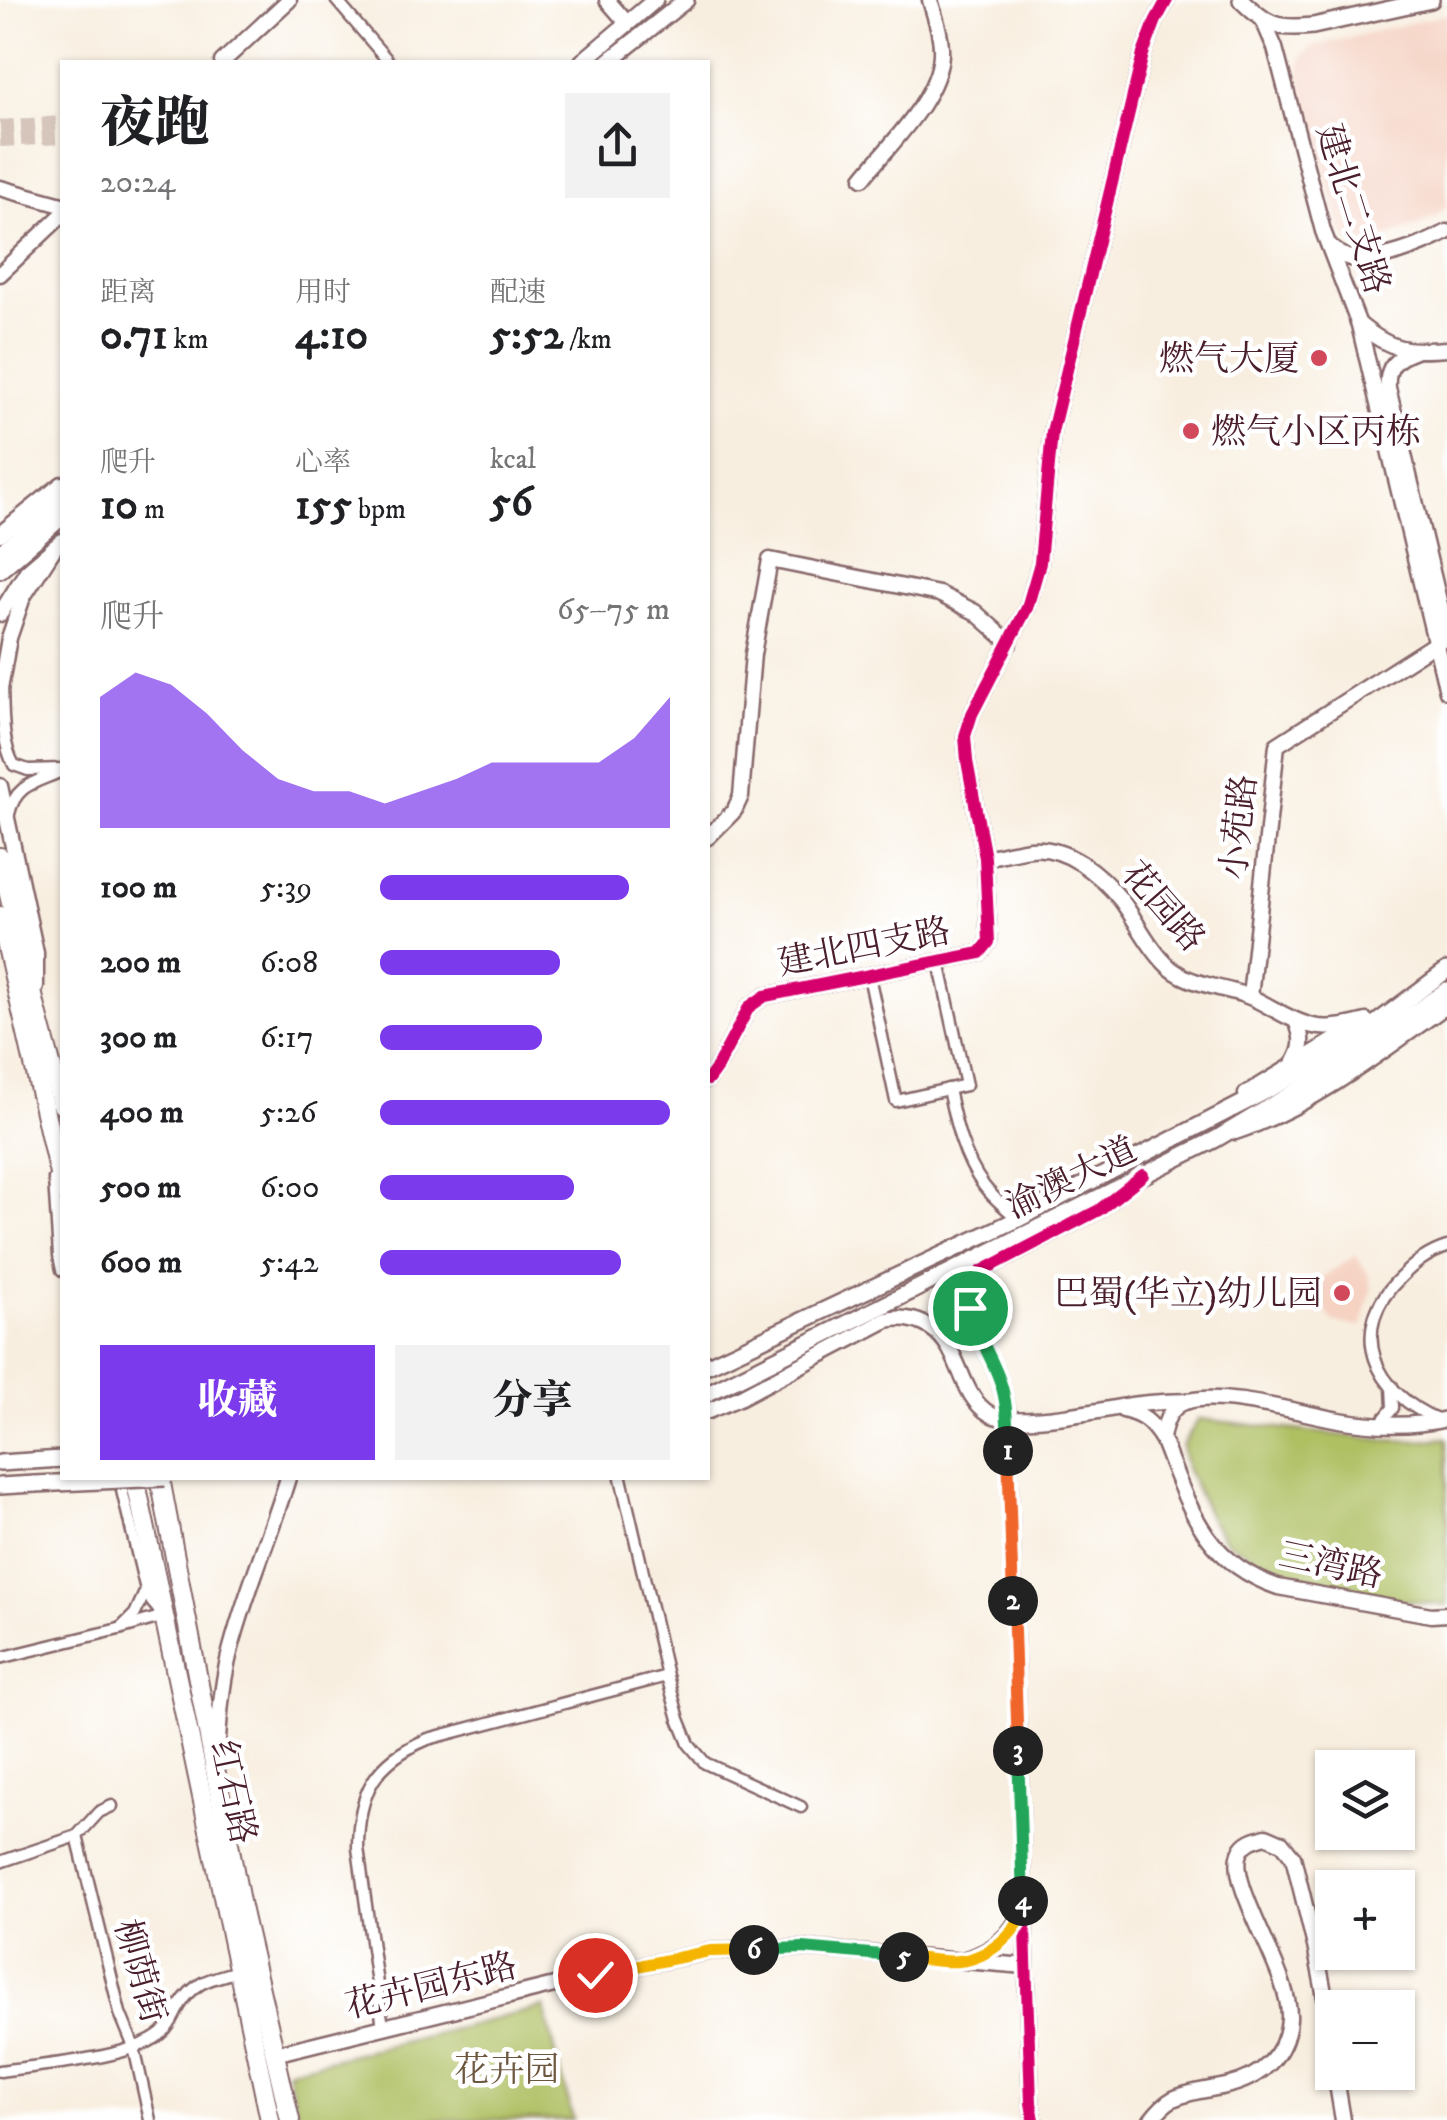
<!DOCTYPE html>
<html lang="zh">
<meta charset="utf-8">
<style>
:root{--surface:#fff;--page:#f2f2f2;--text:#202124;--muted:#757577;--accent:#7c3aed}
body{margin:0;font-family:"IM FELL DW Pica","Noto Serif SC",serif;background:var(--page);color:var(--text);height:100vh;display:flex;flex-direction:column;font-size:38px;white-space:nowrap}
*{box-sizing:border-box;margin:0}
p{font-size:32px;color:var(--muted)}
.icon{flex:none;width:55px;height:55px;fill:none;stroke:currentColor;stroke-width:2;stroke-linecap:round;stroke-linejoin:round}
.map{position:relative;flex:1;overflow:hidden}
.panel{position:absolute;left:60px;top:60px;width:650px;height:1420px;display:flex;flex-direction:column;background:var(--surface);border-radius:0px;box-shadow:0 2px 8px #0004}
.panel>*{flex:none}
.buttons{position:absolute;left:1315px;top:1750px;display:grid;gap:20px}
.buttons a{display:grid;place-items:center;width:100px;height:100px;border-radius:0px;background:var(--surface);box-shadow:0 2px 8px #0004;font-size:50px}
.pin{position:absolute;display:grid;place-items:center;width:85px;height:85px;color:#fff;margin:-42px;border:5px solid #fff;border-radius:50%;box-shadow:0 2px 10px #0007}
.km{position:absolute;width:50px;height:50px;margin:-25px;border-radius:50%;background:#222;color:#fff;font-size:28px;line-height:50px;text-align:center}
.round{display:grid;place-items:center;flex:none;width:105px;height:105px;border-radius:0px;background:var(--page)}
.headline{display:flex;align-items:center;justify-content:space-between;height:170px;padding:0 40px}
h1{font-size:55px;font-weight:800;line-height:75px}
.metrics{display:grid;grid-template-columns:repeat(3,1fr);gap:15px;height:170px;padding:10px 40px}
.metrics div{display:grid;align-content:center}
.metrics b{font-size:42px;font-weight:800}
.metrics small{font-size:28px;font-weight:400}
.metrics p{font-size:28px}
.chart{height:280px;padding:20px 40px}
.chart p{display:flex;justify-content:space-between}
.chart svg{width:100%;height:180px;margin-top:10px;fill:var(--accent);opacity:.7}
.primary-button{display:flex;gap:20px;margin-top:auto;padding:20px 40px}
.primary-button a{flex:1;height:115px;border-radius:0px;background:var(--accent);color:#fff;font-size:40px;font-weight:800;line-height:115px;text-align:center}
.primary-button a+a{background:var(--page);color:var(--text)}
ul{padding:0 40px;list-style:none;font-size:32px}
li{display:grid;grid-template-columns:160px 120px 1fr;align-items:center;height:75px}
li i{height:25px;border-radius:12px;background:var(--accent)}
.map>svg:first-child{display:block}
.built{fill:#f5d2c2}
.green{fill:#afc063;stroke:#7c7047;stroke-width:2.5}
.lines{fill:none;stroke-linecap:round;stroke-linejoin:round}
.secondary-tunnel{stroke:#d5c5bb;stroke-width:14;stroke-dasharray:14 7;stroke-linecap:butt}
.street-casing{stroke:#87676a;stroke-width:15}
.secondary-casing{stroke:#87676a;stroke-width:19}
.primary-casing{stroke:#87676a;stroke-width:20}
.highway-casing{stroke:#87676a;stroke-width:22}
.street{stroke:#fff;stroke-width:10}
.secondary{stroke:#fff;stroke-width:14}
.primary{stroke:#fff;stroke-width:15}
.highway{stroke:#fff;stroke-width:18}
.primary-bridge-casing{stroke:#87676a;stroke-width:20;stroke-linecap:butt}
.primary-bridge{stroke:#fff;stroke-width:15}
.cycleway-casing{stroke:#fff;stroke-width:19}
.cycleway{stroke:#d6006c;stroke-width:12}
.split-1-casing{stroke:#fff;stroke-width:20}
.split-2-casing{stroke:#fff;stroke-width:20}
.split-3-casing{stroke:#fff;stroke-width:20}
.split-4-casing{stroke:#fff;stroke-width:20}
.split-5-casing{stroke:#fff;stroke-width:20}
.split-6-casing{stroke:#fff;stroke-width:20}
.split-7-casing{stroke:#fff;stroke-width:20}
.split-1{stroke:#22a559;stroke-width:12}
.split-2{stroke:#f0652b;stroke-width:12}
.split-3{stroke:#f0652b;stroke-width:12}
.split-4{stroke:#22a559;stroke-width:12}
.split-5{stroke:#f5b400;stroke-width:12}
.split-6{stroke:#22a559;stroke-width:12}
.split-7{stroke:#f5b400;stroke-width:12}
.poi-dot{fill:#d1495b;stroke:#fff;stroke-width:4}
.labels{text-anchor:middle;stroke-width:9;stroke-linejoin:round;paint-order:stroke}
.street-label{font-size:35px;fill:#4a1f2b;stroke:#fff}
.poi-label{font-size:35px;fill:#4a1f2b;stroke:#fff;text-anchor:end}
.park-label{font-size:35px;fill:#6d573f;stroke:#fff}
</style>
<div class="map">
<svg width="1447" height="2120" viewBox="0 0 1447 2120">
<rect width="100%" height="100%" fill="#fff"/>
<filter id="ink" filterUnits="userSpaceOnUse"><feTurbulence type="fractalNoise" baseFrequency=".01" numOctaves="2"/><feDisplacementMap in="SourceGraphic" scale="20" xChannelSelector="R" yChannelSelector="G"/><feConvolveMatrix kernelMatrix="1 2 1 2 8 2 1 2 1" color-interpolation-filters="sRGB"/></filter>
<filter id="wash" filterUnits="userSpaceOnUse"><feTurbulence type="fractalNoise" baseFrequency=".0048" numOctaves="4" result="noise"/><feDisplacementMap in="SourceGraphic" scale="40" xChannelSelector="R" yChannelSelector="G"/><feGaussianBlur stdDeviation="2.25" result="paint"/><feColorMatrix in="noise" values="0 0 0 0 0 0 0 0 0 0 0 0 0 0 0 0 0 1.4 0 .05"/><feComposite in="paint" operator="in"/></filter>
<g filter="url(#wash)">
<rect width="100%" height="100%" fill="#f8eedf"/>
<!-- built -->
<g class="built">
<polygon points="1447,14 1447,206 1436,217 1375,242 1352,242 1341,232 1299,74 1301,59 1311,47"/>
<polygon points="1356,1255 1368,1274 1372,1289 1361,1327 1333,1322 1308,1285 1313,1284"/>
</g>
<!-- green -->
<g class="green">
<polygon points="1199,1419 1384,1440 1419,1441 1447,1438 1447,1606 1334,1590 1256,1558 1226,1541 1211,1521 1186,1468 1182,1446"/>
<polygon points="544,2007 573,2120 299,2120 287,2070"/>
</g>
</g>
<g filter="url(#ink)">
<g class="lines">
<!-- secondary-tunnel -->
<g class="secondary-tunnel">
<polyline points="0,127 62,123"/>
<polyline points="0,140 62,137"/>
</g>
<!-- street casing -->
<g class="street-casing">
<g id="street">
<polyline points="336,0 389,62"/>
<path d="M2,682C3,709 1,742 14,765L28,770L62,769"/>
<path d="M9,814C15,786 33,783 57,773"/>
<polyline points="869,976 896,1101 966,1085 939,962"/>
<path d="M948,1089C955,1122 963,1158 984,1186C993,1198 1006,1208 1018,1219"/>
<polyline points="54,1179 59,1256 62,1270"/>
<path d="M1439,1420C1375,1394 1345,1330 1401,1277C1415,1263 1428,1253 1447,1247"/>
<polyline points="1380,1424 1393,1408 1392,1386"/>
<polyline points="119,1478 146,1590 135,1614 120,1629"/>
<polyline points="621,1478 667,1676 679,1719 689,1744 705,1763 801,1807"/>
<polyline points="0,1658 119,1629 164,1616 152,1602 146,1590"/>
<polyline points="77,1836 120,2013 134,2047 150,2120"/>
<polyline points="0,1862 77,1836 99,1812 112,1806"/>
<path d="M383,2027L358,1848C358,1792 375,1761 428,1739L667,1676"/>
<path d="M0,2071C39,2065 137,2059 164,2031C171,2025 175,2013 180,2005C196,1980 211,1979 238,1971"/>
</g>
</g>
<!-- secondary casing -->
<g class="secondary-casing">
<g id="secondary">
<polyline points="607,0 627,23"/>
<polyline points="1263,20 1275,48 1323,231 1359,325 1447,691"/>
<polyline points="222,62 289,0"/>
<path d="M863,178C890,144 939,98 941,54C942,36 935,17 930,0"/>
<polyline points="0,188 62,205"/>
<path d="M1329,246C1335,251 1342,256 1350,258C1376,264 1424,245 1447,232"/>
<polyline points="0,274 62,215"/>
<path d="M1360,325C1392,351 1407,352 1447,349"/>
<path d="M1415,351C1396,358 1386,366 1388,388L1447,634"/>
<polyline points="0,534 62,484"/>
<polyline points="0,614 27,571 62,541"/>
<polyline points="0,689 9,638 23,597 55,547"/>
<polyline points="0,786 36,953 36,987"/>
<polyline points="708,837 734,811 741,796 753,654 770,560 939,594 975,612 1010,643"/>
<path d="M985,858C1000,855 1015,851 1030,849C1066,845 1100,874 1121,900C1136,920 1147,945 1165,963C1186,986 1223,986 1250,997C1271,1006 1290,1021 1313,1026C1331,1030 1349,1025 1366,1021"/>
<polyline points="1250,997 1277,745 1447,636"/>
<path d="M1292,1066C1303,1050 1304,1039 1296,1021"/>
<polyline points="708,1080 716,1069 749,1007 765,996 980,953 989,942 985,858 967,761 965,736 972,714 1027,608 1040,563 1052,432 1143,54 1156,20 1167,0"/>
<polyline points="1246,1094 1356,1027"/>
<path d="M1235,1132C1311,1107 1382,1052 1447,1005"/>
<path d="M1123,1410C1143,1415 1151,1422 1162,1439C1189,1506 1203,1561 1278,1587L1431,1615L1447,1614"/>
<path d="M708,1411L739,1398L887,1320C900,1317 911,1318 924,1324C963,1342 956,1394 990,1414C1014,1428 1098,1411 1126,1406C1146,1402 1167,1402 1188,1401"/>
<path d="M1162,1439C1164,1424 1169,1407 1185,1402C1219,1390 1301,1413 1339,1420C1374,1426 1412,1427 1447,1419"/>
<path d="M217,1756C219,1723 221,1688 229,1656C244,1595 270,1537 288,1478"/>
<path d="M966,1959C994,1951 1010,1936 1023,1910"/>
<polyline points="274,2054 595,1975 711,1951 803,1948 1026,1966"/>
<polyline points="1335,2072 1343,2120"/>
<path d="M1034,2120L1031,2103L1007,1408C1004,1395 1001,1381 995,1369C979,1335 955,1306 982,1271L1099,1210L1124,1190"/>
<path d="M1151,2120C1157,2112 1164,2104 1173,2099C1189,2091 1208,2090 1226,2086C1261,2078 1286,2056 1289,2019C1292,1973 1224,1882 1241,1851C1246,1841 1256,1839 1266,1836L1282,1843L1293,1857L1315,1946L1330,2023L1332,2044"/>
</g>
</g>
<!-- primary casing -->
<g class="primary-casing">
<g id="primary">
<path d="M1241,0C1267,25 1276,30 1313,26L1431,0"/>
<polyline points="582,62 655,0"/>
<polyline points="608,62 686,0"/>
<polyline points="0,553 62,500"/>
<polyline points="0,570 62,517"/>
<polyline points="708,1365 1018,1219 1253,1098 1319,1062 1363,1033 1447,970"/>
<polyline points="708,1393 1216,1139 1340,1065 1447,990"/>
<polyline points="0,1463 62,1459"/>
<polyline points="0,1486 35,1484"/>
</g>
</g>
<!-- highway casing -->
<g class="highway-casing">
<g id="highway">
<polyline points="0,857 36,1008 62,1105"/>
<polyline points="0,916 62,1187"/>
<polyline points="135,1478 270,2120"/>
<polyline points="160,1478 241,1907 290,2120"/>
</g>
</g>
<!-- street -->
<use href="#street" class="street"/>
<!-- secondary -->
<use href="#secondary" class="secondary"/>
<!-- primary -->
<use href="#primary" class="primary"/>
<!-- highway -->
<use href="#highway" class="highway"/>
<!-- primary-bridge casing -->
<g class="primary-bridge-casing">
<polyline id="primary-bridge" points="35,1484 165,1478"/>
</g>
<!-- primary-bridge -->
<use href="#primary-bridge" class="primary-bridge"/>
<!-- cycleway casing -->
<g class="cycleway-casing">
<g id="cycleway">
<polyline points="708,1080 716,1069 749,1007 765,996 980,953 989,942 985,858 967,761 965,736 972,714 1027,608 1040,563 1052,432 1143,54 1156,20 1167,0"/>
<path d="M1034,2120L1031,2103L1007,1408C1004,1395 1001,1381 995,1369C979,1335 955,1306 982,1271L1099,1210L1143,1175"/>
</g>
</g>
<!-- cycleway -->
<use href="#cycleway" class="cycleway"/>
</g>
</g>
<g class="lines" filter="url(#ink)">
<!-- split-1 casing -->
<g class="split-1-casing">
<path id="split-1" d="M970,1308C976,1335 991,1355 1000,1381C1008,1404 1007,1427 1008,1451"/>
</g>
<!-- split-2 casing -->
<g class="split-2-casing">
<polyline id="split-2" points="1008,1451 1013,1601"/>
</g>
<!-- split-3 casing -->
<g class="split-3-casing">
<polyline id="split-3" points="1013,1601 1018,1751"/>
</g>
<!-- split-4 casing -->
<g class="split-4-casing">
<polyline id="split-4" points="1018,1751 1023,1901"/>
</g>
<!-- split-5 casing -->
<g class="split-5-casing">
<path id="split-5" d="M904,1957C921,1958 942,1963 959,1961C987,1959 1024,1931 1023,1901"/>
</g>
<!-- split-6 casing -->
<g class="split-6-casing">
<polyline id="split-6" points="754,1950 803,1948 904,1957"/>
</g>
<!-- split-7 casing -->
<g class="split-7-casing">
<polyline id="split-7" points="595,1975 710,1951 754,1950"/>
</g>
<!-- split-1 -->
<use href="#split-1" class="split-1"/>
<!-- split-2 -->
<use href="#split-2" class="split-2"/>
<!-- split-3 -->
<use href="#split-3" class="split-3"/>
<!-- split-4 -->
<use href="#split-4" class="split-4"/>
<!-- split-5 -->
<use href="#split-5" class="split-5"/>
<!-- split-6 -->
<use href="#split-6" class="split-6"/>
<!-- split-7 -->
<use href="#split-7" class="split-7"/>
</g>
<!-- markers -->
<g class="poi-dot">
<circle cx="1319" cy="358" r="10"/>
<circle cx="1191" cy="431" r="10"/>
<circle cx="1342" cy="1293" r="10"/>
</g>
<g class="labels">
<!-- street labels -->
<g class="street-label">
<text transform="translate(1354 209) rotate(73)" y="12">建北二支路</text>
<text transform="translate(1238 827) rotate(-84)" y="12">小苑路</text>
<text transform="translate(1164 906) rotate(49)" y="12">花园路</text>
<text transform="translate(864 946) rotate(-11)" y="12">建北四支路</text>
<text transform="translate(1071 1177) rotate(-26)" y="12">渝澳大道</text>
<text transform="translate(1331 1564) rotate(12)" y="12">三湾路</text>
<text transform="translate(234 1792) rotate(78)" y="12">红石路</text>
<text transform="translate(141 1971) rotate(74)" y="12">柳荫街</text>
<text transform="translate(431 1985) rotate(-14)" y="12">花卉园东路</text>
</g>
<!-- poi labels -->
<g class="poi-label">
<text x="1299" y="370">燃气大厦</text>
<text x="1211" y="443" text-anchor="start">燃气小区丙栋</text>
<text x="1322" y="1305">巴蜀(华立)幼儿园</text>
</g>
<!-- park labels -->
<g class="park-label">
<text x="507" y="2081">花卉园</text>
</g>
</g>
</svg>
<div class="buttons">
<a><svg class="icon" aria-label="layers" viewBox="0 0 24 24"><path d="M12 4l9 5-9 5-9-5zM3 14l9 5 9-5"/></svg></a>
<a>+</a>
<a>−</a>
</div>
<div class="pin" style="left:970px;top:1308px;background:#1e9e55"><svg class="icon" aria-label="arrive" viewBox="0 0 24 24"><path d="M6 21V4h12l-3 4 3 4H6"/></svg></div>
<div class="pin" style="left:595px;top:1975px;background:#d93025"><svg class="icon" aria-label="check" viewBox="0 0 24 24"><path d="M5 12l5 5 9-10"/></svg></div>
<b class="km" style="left:1008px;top:1451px">1</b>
<b class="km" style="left:1013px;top:1601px">2</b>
<b class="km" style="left:1018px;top:1751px">3</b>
<b class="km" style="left:1023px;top:1901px">4</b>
<b class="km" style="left:904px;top:1957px">5</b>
<b class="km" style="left:754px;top:1950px">6</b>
<section class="panel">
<div class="headline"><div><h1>夜跑</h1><p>20:24</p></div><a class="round"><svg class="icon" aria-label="share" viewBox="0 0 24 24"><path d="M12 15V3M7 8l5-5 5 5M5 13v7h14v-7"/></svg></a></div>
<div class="metrics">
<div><p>距离</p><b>0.71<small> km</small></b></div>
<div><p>用时</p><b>4:10</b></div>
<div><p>配速</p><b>5:52<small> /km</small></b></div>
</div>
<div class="metrics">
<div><p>爬升</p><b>10<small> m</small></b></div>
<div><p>心率</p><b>155<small> bpm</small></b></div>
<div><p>kcal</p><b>56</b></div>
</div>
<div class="chart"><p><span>爬升</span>65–75 m</p>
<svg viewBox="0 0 160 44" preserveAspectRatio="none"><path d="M0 44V12L10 6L20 9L30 16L40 25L50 32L60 35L70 35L80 38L90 35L100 32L110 28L120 28L130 28L140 28L150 22L160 12V44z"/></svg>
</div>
<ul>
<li><b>100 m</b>5:39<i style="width:86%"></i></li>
<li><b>200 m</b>6:08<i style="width:62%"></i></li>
<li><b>300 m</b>6:17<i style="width:56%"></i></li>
<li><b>400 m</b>5:26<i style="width:100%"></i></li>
<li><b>500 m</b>6:00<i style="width:67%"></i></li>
<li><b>600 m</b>5:42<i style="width:83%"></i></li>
</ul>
<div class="primary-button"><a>收藏</a><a>分享</a></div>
</section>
</div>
